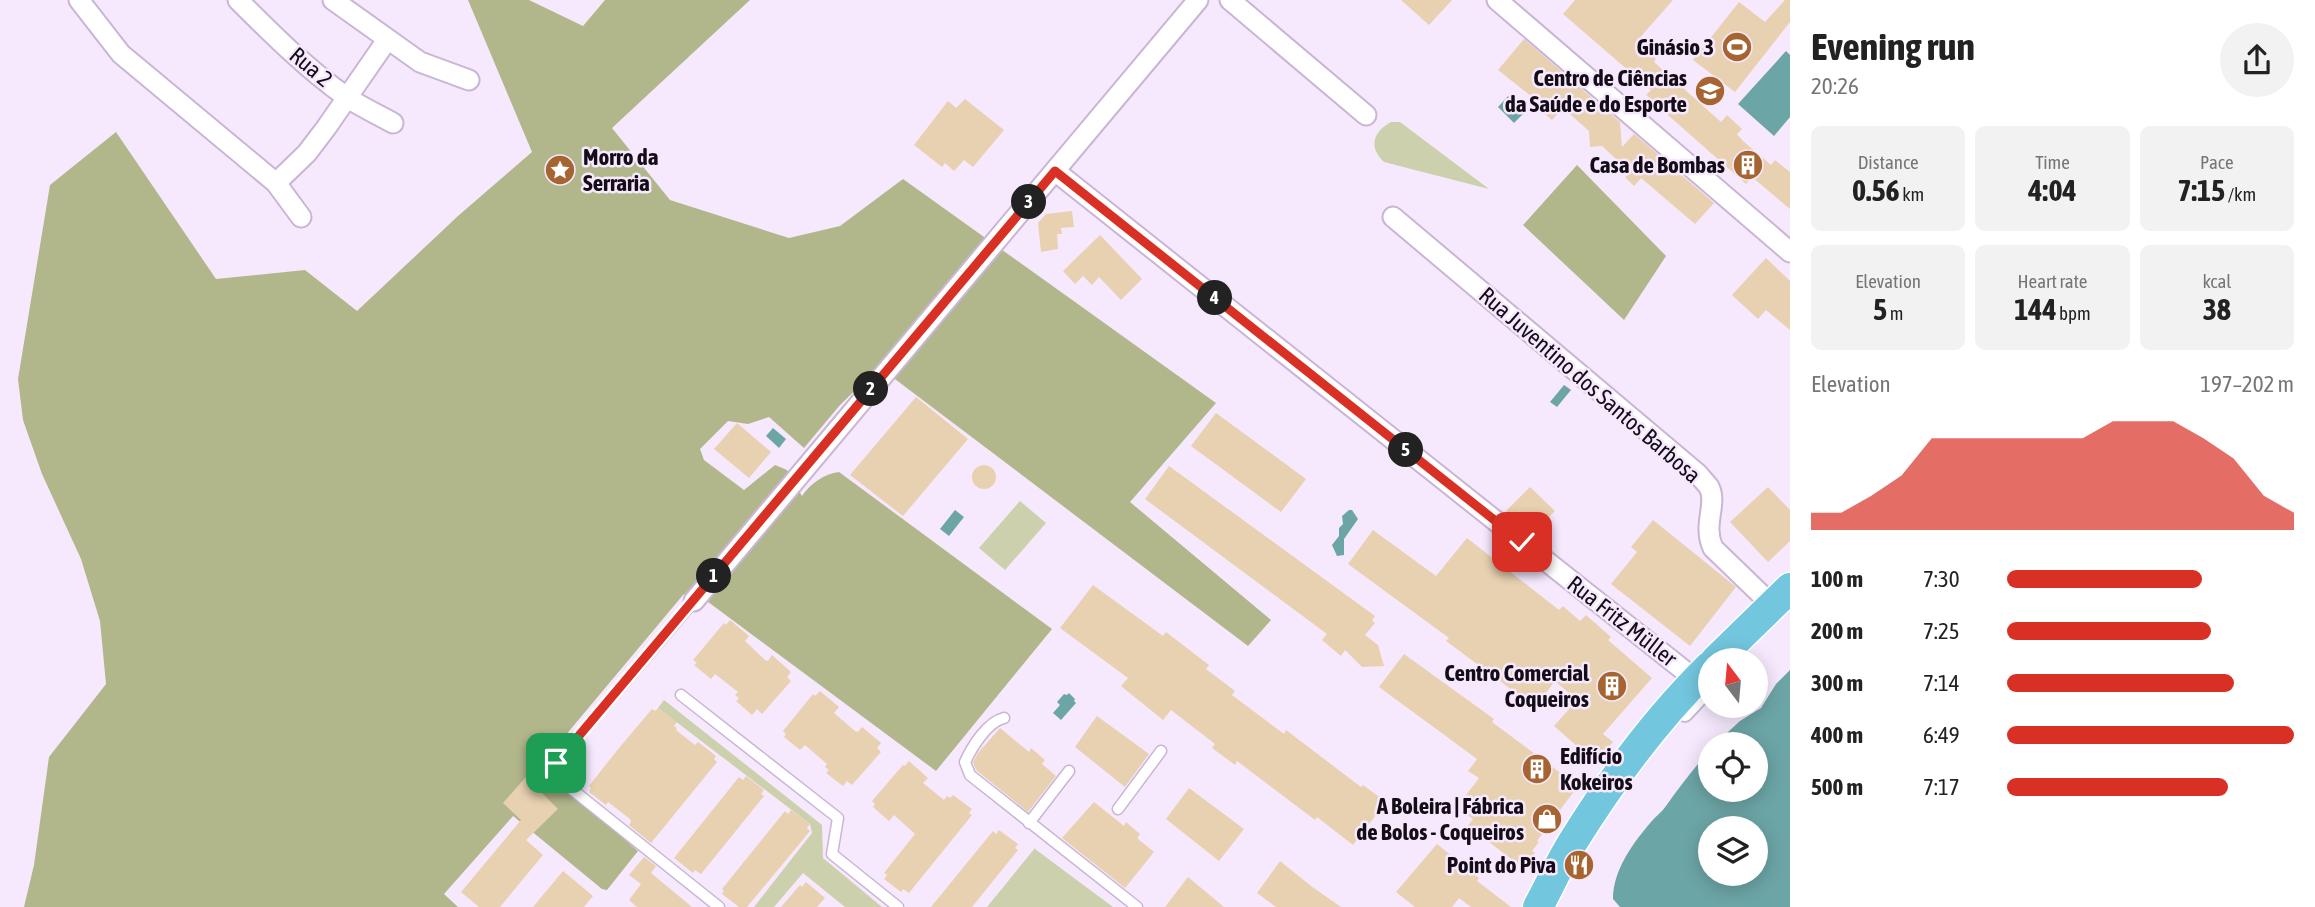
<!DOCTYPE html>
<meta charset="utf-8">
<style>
:root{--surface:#fff;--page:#f2f2f2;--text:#222;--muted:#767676;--accent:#d93025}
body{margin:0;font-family:"Asap Condensed",sans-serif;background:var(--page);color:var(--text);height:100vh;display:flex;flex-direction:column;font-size:26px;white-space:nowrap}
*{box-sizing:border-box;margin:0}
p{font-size:23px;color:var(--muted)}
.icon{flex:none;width:38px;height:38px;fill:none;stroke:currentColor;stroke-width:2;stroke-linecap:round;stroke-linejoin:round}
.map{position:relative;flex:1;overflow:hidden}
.side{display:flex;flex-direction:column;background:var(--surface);width:525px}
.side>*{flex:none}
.needle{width:46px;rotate:344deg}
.tools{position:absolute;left:1698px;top:648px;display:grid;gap:14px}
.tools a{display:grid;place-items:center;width:70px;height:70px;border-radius:50%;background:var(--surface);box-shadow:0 4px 18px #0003;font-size:35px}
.pin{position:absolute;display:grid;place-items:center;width:60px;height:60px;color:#fff;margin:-30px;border-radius:14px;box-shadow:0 4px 10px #0006}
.km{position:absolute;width:35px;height:35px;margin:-18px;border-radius:50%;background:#222;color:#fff;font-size:19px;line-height:35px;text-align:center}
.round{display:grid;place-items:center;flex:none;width:74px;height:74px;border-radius:37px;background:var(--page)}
.summary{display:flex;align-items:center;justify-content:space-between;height:119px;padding:0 21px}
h1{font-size:38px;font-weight:700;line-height:52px}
.figures{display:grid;grid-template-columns:repeat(3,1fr);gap:10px;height:119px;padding:7px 21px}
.figures div{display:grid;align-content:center;border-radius:10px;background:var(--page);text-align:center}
.figures b{font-size:30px;font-weight:700}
.figures small{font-size:19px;font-weight:400}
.figures p{font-size:19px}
.chart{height:196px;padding:14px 21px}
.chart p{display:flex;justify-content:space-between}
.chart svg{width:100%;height:126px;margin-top:7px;fill:var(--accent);opacity:.7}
ul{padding:0 21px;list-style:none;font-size:23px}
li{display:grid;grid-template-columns:112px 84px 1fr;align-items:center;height:52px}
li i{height:18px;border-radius:9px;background:var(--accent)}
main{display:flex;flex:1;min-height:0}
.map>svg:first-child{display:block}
.green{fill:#ccd0ac}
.forest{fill:#b2b68b}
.water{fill:#6ca5a6;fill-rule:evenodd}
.building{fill:#e8d1b1}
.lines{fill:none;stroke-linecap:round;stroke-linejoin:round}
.service-casing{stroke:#c9b5d5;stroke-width:13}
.pedestrian-casing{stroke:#c9b5d5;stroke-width:18}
.minor-casing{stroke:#c9b5d5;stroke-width:23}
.primary-casing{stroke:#fff;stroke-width:33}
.service{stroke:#fff;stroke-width:10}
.pedestrian{stroke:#fff;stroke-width:14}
.minor{stroke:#fff;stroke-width:19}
.primary{stroke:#72c6de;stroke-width:30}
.route-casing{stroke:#fff;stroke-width:14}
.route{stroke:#d93025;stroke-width:9}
.labels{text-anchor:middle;stroke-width:5;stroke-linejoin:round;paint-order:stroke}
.poi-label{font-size:23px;font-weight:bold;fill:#140d18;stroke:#f6e9fd;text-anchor:end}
.street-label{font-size:23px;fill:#140d18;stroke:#f6e9fd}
</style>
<main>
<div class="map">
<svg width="1790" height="907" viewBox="0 0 1790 907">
<rect width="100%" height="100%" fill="#f6e9fd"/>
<!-- green -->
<g class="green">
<path d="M1391,122H1400L1489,189L1384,162C1368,147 1373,132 1391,122Z"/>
<polygon points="1020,501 1046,523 1005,570 979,548"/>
<polygon points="664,700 822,825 823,858 882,907 845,907 803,873 774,907 754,907 812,833 810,824 658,708"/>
<polygon points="1035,848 1035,849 1113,907 987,907"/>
</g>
<!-- forest -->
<g class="forest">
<path d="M468,0H529L583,26L605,0H750L612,128L670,200L789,238L840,226L903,179L1216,403L1130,502L1271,620L1248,646L879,367L840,405L804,448L769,417L748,424L728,421L700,449L704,460L744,490L775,465L787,470L802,496C811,483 824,474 839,472L1052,629L936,771L692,590L683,595L539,767V771L546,772L638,851L607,890L602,889L513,816L444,894L458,907H24L34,865L49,757L106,684L100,621L81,559L42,474L23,420L18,379L50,185L116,132L216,279L305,270L357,311L458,216L532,152Z"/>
<polygon points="1577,165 1666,256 1624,320 1523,225"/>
</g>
<!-- water -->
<g class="water">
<polygon points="1786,51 1790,55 1790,117 1774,136 1738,104"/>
<polygon points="1508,96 1525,112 1514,123 1498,107"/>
<polygon points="1564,385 1571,390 1557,407 1550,402"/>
<polygon points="773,428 786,439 779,448 766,436"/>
<polygon points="955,510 964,517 949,536 940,529"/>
<polygon points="1349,510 1352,510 1358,519 1344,539 1344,555 1337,556 1332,545 1339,536 1339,528 1343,524 1342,516"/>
<path d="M1790,670V907H1620L1613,899C1613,870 1633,843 1651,822C1656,816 1662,812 1666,806C1680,786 1694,768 1710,750V789H1755V744H1715L1740,721L1761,708L1776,684ZM1710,828H1755V873H1710Z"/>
<polygon points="1069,693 1075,699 1074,701 1076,703 1061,720 1053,713 1060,705 1057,702 1064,694 1067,695"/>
</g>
<!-- building -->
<g class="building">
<polygon points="1401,0 1452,0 1429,25"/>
<polygon points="1575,0 1673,0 1636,42 1656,59 1654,62 1721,122 1727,115 1742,129 1737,134 1743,141 1771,165 1775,160 1790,172 1790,209 1752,177 1746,184 1660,108 1657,110 1649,102 1651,99 1646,95 1651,90 1563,14"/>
<polygon points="1785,0 1790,0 1790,22 1735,92 1693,60 1739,2 1765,22"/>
<polygon points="1524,39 1620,122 1622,147 1634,134 1661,157 1659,159 1677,176 1679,173 1714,203 1695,224 1641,178 1634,186 1625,177 1630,172 1602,146 1590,147 1589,131 1563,108 1552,120 1538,108 1541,104 1498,70"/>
<polygon points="965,99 1004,130 973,167 964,160 954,171 945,163 942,167 914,145 948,101 956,108"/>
<polygon points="1072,211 1074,227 1061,228 1062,234 1057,234 1058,249 1041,252 1038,223 1046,214"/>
<polygon points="1100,235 1142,279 1121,300 1099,277 1092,285 1083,276 1075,284 1063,271"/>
<polygon points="1766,258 1790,281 1790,330 1766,310 1758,319 1732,295"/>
<polygon points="916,397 968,439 903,516 850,475"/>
<polygon points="1216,413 1306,479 1281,512 1191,446"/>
<polygon points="737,423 771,452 749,478 714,449"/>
<circle cx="984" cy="477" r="12"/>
<polygon points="1169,466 1375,616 1372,620 1375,623 1365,635 1378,645 1384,666 1362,667 1345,650 1341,656 1322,640 1327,634 1145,499"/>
<polygon points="1530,487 1555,511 1532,534 1506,511"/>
<polygon points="1768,487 1790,510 1790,541 1768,562 1730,522"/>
<polygon points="1653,520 1736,587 1690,646 1611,584 1637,552 1631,547"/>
<polygon points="1373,530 1436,576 1467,538 1559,610 1563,606 1580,621 1586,615 1611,637 1608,640 1652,678 1603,734 1613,742 1595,762 1554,726 1577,700 1555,681 1535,707 1446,641 1449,638 1348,564"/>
<polygon points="1093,585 1163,636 1166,632 1209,665 1206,669 1235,691 1232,695 1284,734 1286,730 1361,787 1363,785 1386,802 1353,845 1317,817 1315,820 1237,761 1235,765 1212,748 1215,744 1171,710 1163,720 1121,686 1128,678 1060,628"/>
<polygon points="730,620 749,636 745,641 765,660 768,661 772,655 791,672 787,677 791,681 762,714 757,709 752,715 736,701 739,698 735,695 738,692 715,674 711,679 694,665 697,663 693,660 724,623 726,625"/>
<polygon points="1404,654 1494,719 1492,722 1578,786 1537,841 1539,842 1532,851 1535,853 1523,868 1468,826 1473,819 1457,807 1479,778 1468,771 1477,759 1379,687"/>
<polygon points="820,691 839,707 834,713 855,731 858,732 862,727 881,743 877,748 881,752 852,785 847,781 843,786 826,773 829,770 825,767 827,764 805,745 800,750 784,737 786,734 783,731 813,694 815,696"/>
<polygon points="658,708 677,722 674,726 677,728 676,730 695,745 698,742 716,756 714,759 717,762 651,843 629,825 631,822 630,819 608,802 606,805 589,792 591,788 589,786 619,748 652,709 655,711"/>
<polygon points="1097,716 1149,754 1125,787 1075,747"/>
<polygon points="1000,728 1029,752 1031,748 1045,760 1042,764 1056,776 1028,812 976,770 973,762 978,753"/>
<polygon points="909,761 928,778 923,783 944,800 947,796 950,798 953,795 972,809 969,813 972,815 909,893 903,889 901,892 884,879 887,875 884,873 915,834 894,815 889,821 873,807 875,804 872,801 903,765 905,766"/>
<polygon points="746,776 764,790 761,794 764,796 701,874 695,870 693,873 674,858 739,777 743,780"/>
<polygon points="526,777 558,809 526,840 543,855 500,907 479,907 461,892 521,820 503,803"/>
<polygon points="1189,788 1244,829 1219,861 1166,819"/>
<polygon points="1094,802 1124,826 1126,822 1140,834 1137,838 1154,852 1125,888 1062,838"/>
<polygon points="791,810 810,824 807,828 810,831 747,907 739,907 722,894 724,891 722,889 785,811 788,814"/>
<polygon points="999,830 1018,844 1015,848 1018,850 972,907 931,907 993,831 996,834"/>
<polygon points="1437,844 1479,878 1477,881 1511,907 1471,907 1459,898 1452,907 1415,907 1396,892"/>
<polygon points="644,857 656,866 651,873 692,907 637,907 629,900 641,884 629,875"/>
<polygon points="1280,861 1311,886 1341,907 1276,907 1257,893"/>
<polygon points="563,871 593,896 584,907 533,907"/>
<polygon points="1188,877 1224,907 1165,907"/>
<polygon points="806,882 825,898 817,907 781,907 800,885 802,887"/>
</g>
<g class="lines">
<!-- service casing -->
<g class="service-casing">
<g id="service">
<polyline points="694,601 556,763 554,771 559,779 719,907"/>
<polyline points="681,695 838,818 832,854 898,907"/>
<path d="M1004,718C987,722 972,747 965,762L970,775L1137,907"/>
<polyline points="1118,809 1161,751"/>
<polyline points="1029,823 1069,771"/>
</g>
</g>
<!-- pedestrian casing -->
<g class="pedestrian-casing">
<polyline id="pedestrian" points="1685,714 1710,687"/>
</g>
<!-- minor casing -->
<g class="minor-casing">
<g id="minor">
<polyline points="79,0 121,54 276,183 301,217"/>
<path d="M238,0C271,33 306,68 345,96C359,106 377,114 393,123"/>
<polyline points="333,0 420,62 469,80"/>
<polyline points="1230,0 1366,115"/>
<polyline points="1497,0 1790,252"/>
<polyline points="1055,171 1696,680"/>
<polyline points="276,183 307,153 326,128 387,40"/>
<path d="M1393,217L1698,474C1701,478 1706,483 1709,487C1718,504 1702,524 1713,548L1772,605"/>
<polyline points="694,601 1198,0"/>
</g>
</g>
<!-- primary casing -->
<g class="primary-casing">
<g id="primary">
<polyline points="1716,660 1790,588"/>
<path d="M1538,907C1550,885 1560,862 1574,840C1612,779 1658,717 1710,666"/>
</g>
</g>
<!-- service -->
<use href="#service" class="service"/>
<!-- pedestrian -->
<use href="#pedestrian" class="pedestrian"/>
<!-- minor -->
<use href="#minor" class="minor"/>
<!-- primary -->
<use href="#primary" class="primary"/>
</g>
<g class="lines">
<!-- route casing -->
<g class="route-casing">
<polyline id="route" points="556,763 1055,171 1522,542"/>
</g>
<!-- route -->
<use href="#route" class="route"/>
</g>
<!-- icons -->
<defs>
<g id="stadium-disc" transform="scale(1.575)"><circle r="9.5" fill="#a66430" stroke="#f6e9fd"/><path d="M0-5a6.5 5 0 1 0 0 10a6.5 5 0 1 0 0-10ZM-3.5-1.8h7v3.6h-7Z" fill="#fff"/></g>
<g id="university-disc" transform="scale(1.575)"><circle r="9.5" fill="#a66430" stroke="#f6e9fd"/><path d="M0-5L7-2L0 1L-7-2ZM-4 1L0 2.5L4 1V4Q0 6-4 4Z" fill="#fff"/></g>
<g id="building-disc" transform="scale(1.575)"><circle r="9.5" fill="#a66430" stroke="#f6e9fd"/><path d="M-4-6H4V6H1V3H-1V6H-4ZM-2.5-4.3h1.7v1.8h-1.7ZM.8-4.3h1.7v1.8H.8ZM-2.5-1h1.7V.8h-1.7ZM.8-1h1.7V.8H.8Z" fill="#fff"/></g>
<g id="sight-disc" transform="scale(1.575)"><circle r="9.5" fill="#a66430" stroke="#f6e9fd"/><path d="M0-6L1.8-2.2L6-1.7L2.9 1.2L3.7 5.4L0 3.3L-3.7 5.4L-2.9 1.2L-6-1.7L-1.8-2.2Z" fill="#fff"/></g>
<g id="shop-disc" transform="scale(1.575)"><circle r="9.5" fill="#a66430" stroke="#f6e9fd"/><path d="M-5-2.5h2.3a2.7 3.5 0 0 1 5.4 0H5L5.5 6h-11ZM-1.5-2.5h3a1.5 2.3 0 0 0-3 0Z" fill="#fff"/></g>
<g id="restaurant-disc" transform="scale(1.575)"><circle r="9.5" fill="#a66430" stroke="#f6e9fd"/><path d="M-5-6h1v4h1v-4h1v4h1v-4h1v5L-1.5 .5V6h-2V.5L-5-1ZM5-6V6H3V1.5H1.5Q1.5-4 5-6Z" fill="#fff"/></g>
</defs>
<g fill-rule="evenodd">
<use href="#stadium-disc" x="1737" y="47"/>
<use href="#university-disc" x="1710" y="91"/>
<use href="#building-disc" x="1748" y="165"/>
<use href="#sight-disc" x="560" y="170"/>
<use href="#building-disc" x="1612" y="686"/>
<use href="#building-disc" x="1537" y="769"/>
<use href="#shop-disc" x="1547" y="819"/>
<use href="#restaurant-disc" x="1579" y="865"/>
</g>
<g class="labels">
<!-- poi labels -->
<g class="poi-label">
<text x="1714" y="55">Ginásio 3</text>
<text x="1687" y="86">Centro de Ciências<tspan x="1687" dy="26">da Saúde e do Esporte</tspan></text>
<text x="583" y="165" text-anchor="start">Morro da<tspan x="583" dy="26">Serraria</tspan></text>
<text x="1725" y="173">Casa de Bombas</text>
<text x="1589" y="681">Centro Comercial<tspan x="1589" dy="26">Coqueiros</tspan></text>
<text x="1560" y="764" text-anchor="start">Edifício<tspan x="1560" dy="26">Kokeiros</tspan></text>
<text x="1524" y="814">A Boleira | Fábrica<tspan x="1524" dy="26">de Bolos - Coqueiros</tspan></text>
<text x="1556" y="873">Point do Piva</text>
</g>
<!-- street labels -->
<g class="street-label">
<text transform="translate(311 67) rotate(40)" y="8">Rua 2</text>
<text transform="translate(1590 385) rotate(41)" y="8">Rua Juventino dos Santos Barbosa</text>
<text transform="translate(1622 621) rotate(38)" y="8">Rua Fritz Müller</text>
</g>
</g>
</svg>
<div class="tools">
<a><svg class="needle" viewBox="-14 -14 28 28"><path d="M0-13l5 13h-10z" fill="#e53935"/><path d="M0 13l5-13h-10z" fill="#767676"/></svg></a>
<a><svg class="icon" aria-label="locate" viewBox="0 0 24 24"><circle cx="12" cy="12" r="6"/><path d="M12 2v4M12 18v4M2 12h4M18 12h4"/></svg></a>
<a><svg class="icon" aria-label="layers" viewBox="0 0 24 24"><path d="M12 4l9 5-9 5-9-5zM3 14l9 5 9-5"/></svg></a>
</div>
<div class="pin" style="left:556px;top:763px;background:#1e9e55"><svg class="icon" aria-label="arrive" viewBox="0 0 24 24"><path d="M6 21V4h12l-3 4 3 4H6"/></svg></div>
<div class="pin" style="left:1522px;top:542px;background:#d93025"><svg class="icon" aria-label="check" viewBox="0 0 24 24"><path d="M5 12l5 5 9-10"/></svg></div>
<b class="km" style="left:714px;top:576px">1</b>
<b class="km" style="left:871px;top:389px">2</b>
<b class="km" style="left:1029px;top:202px">3</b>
<b class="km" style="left:1215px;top:298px">4</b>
<b class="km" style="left:1406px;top:450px">5</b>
</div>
<section class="side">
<div class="summary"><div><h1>Evening run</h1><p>20:26</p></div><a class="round"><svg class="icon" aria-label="share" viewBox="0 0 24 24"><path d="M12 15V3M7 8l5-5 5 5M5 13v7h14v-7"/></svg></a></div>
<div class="figures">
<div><p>Distance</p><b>0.56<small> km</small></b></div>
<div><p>Time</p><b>4:04</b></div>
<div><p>Pace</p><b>7:15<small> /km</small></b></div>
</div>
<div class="figures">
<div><p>Elevation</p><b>5<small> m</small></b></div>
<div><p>Heart rate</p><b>144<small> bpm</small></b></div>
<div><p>kcal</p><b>38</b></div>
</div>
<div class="chart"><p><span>Elevation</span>197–202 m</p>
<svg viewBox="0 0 160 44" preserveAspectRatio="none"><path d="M0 44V38L10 38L20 32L30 25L40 12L50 12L60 12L70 12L80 12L90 12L100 6L110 6L120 6L130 12L140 19L150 32L160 38V44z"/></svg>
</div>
<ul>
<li><b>100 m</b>7:30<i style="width:68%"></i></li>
<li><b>200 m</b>7:25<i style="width:71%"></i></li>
<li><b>300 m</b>7:14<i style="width:79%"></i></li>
<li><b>400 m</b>6:49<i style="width:100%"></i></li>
<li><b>500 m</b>7:17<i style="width:77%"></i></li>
</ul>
</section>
</main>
